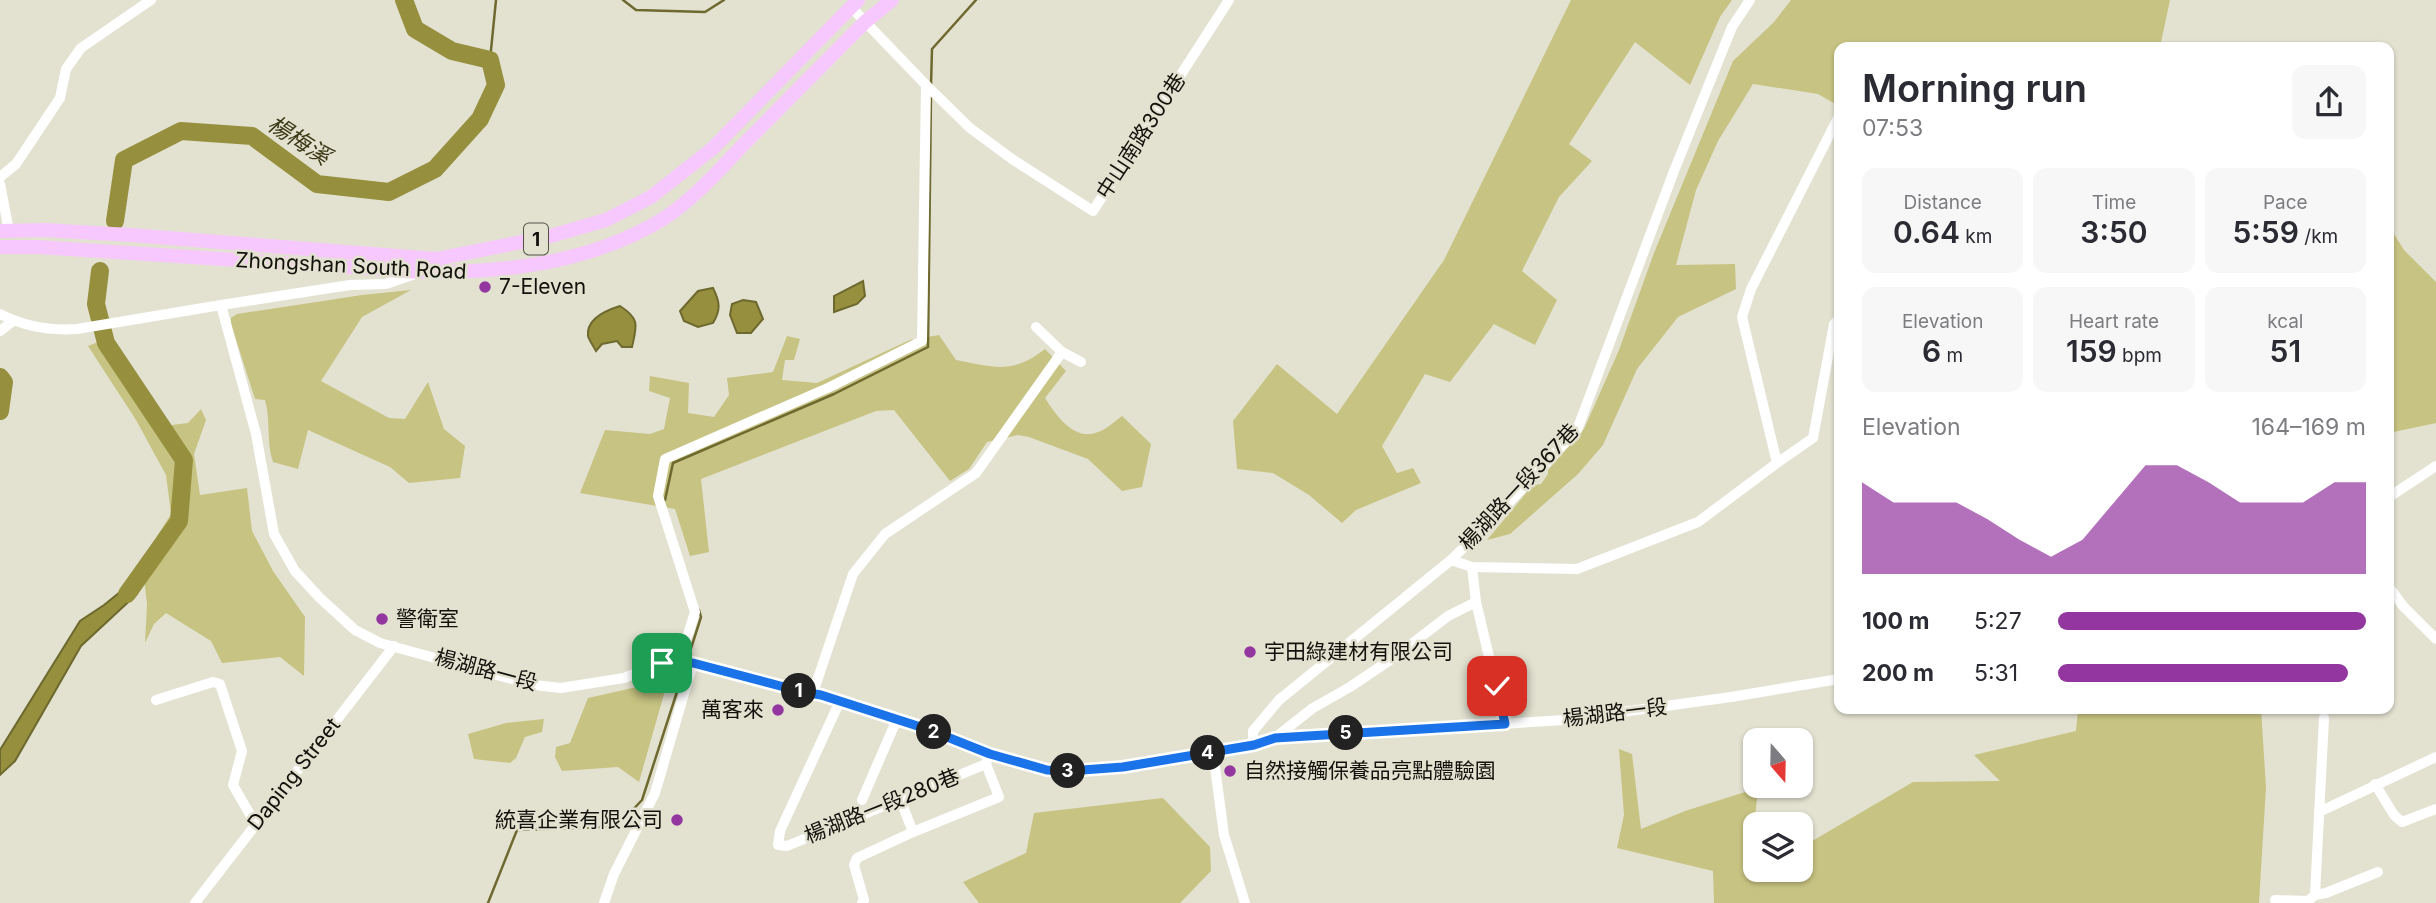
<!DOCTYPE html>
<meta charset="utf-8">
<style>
:root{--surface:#fff;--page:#f7f7f7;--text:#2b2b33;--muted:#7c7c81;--accent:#9336a0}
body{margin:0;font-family:Inter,"Noto Sans TC",sans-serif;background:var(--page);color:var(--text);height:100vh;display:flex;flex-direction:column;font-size:26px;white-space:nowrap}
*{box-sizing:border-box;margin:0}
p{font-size:23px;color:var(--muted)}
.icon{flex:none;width:38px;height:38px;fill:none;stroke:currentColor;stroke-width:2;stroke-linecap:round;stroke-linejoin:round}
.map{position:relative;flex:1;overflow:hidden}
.drawer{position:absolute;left:1834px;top:42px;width:560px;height:672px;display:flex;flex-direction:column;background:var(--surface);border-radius:14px;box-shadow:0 2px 5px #0004}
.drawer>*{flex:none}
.needle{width:46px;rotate:160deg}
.controls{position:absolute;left:1743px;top:728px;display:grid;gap:14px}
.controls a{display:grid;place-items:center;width:70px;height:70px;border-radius:14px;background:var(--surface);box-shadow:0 2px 5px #0004;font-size:35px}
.pin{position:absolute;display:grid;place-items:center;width:60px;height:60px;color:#fff;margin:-30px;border-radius:14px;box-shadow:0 4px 10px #0006}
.km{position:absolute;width:35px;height:35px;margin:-18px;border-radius:50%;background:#222;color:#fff;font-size:19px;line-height:35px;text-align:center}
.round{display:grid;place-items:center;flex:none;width:74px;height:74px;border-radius:14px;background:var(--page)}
.summary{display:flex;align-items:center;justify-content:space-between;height:119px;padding:0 28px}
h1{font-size:38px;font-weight:600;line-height:52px}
.figures{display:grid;grid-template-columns:repeat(3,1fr);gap:10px;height:119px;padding:7px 28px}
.figures div{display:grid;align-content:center;border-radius:14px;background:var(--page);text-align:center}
.figures b{font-size:30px;font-weight:600}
.figures small{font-size:19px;font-weight:400}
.figures p{font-size:19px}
.chart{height:196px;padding:14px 28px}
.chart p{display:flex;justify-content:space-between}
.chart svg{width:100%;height:126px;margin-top:7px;fill:var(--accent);opacity:.7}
ul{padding:0 28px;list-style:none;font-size:23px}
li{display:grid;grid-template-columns:112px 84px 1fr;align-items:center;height:52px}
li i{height:18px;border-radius:9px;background:var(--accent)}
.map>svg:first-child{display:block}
.green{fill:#c7c382}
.water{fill:#958f3e;stroke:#6e692f;stroke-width:2}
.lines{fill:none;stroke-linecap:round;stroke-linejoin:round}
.stream{stroke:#6e692f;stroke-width:2.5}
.river{stroke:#958f3e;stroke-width:18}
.minor{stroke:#fff;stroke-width:10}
.major{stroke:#f7c8fd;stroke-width:14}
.route-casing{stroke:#fff;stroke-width:14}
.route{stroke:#1a73e8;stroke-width:9}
.poi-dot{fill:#9336a0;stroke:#e3e2d1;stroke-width:2.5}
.labels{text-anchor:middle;stroke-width:5;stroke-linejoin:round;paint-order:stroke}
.shield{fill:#e3e2d1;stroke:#515046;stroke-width:2}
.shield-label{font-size:19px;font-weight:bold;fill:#12110b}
.street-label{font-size:21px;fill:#12110b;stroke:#e3e2d1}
.poi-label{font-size:21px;fill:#12110b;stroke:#e3e2d1;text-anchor:start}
.water-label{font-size:23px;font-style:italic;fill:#3b3815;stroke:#e3e2d1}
</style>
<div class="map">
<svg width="2436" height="903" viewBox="0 0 2436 903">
<rect width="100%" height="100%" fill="#e3e2d1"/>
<!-- green -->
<g class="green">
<polygon points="1571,0 1732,0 1720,17 1690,85 1635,42 1569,144 1592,161 1559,197 1522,271 1557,300 1535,345 1494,324 1450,382 1425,374 1382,446 1397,473 1413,468 1421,483 1356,510 1342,523 1309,495 1273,473 1237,469 1233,421 1277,364 1337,414 1444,260"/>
<polygon points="1791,0 2170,0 2160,47 1839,47 1839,106 1818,94 1753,84 1718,141 1696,190 1676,265 1735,264 1736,289 1678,317 1637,369 1603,445 1578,474 1510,534 1487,540 1532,486 1541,484 1548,474 1548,470 1584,429 1619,350 1654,253 1733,61 1774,22"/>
<polygon points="2389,226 2404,250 2436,282 2436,423 2389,433"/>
<path d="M411,290L362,317L321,381L389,418L405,419L428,382L444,429L465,446L460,478L409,483L390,467L308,430L298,469L273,462C266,442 271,421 265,400L255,399L231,324V318L237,314L362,295Z"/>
<path d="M939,335L956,360C994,367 1012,375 1045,349L1066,371L1045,398C1056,415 1074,442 1098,432C1107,429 1115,421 1122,416L1151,444L1142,487L1122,491L1088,459L1029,437L1018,435L987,442L969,469L950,481L894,410L876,411L701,479L709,552L690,556L675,509L580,493L605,430L650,434L664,429L670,398L649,391L650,376L689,383L688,413L714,417L729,395L727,378L773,372L787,336L800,339L794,360H785L782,380L817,383L910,340Z"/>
<polygon points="98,342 155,427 188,423 201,409 206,420 194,454 200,495 247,488 252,531 273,571 305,617 304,676 280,657 222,663 211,641 166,613 154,624 145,643 147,604 142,560 171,514 166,475 136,420 88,346"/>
<polygon points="668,680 639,782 618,767 562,771 555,757 556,747 570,743 588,698"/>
<polygon points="2078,709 2261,709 2266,787 2259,903 1714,903 1713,871 1617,848 1624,815 1619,749 1632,754 1641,829 1685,811 1758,788 1752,849 1755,849 1755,870 1801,870 1801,842 1814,840 1913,782 2000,781 1974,755 2076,731"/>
<polygon points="544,719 542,732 525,737 516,758 510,763 474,759 468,734 506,723"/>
<polygon points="1163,798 1210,847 1211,871 1180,903 979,903 963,882 1026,853 1034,813"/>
</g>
<!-- water -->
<g class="water">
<polygon points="863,281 865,296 857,304 834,312 834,296"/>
<path d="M713,288C720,302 721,310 713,323L698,327L684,321L680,311L698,291Z"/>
<polygon points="743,300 756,302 763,319 751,333 737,333 730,315 732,304"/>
<path d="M620,306C640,319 637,325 632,347H622L617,341L602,344L596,351C594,347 589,340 588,336C586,318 607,310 620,306Z"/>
<polygon points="141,575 137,594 81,646 15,761 0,775 0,750 80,621 104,605"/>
</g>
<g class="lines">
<!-- stream -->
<g class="stream">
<polyline points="623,0 636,10 705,12 724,0"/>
<polyline points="490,60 496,0"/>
<polyline points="931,85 932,49 976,0"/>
<polyline points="665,500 673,463 834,394 928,347 931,95"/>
<polyline points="687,661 701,617 699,610"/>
<polyline points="488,903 517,830 606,827 626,817 642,800 685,667"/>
</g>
<!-- river -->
<g class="river">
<polyline points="115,221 124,160 181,131 252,136 317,184 389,192 435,169 480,119 496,85 490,60 452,51 415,29 404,0"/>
<polyline points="100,271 96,304 106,343 184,460 179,521 127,594"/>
<polyline points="0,377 4,382 0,411"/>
</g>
<!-- minor -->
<g class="minor">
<polyline points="926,85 970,128 1012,159 1093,211 1229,0"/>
<polyline points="0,177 16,164 60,98 66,69 81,48 151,0"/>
<polyline points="0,184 9,231"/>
<polyline points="221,305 350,285 386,284 415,274"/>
<path d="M0,314C25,327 49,331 77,329L221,305L256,434L274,534L295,571L320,598L355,630L380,643L534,685L561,688L624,678L661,663H693L762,682L821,695L927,729L990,754L1047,770L1069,771L1123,767L1253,745L1275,738L1564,720L1731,697L1839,679"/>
<polyline points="1036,327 1062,352 1081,362"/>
<polyline points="0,331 13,321"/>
<polyline points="1777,463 1813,438 1834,324 1839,319"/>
<polyline points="2389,497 2436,466"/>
<polyline points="1451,560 1472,567 1577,569 1698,522 1777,463 1742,317 1751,289 1839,116"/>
<polyline points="1472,567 1476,602 1505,724"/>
<polyline points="2389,587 2403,606 2436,639"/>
<polyline points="679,663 695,612 658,496 665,459 830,387 922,341 926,85 850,6"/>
<polyline points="813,693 853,574 885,534 976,473 1062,352"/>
<polyline points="156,700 213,682 220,684 242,751 233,785 256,825"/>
<polyline points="840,701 780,831 778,845 787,846 986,764"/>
<polyline points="1276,737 1313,708 1350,687 1396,656 1448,616 1476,602"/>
<polyline points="1253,745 1253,731 1279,700 1451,560 1501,511 1577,430 1674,171 1732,27 1750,0"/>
<polyline points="1213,752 1224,835 1245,903"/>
<polyline points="2375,784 2394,815 2402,822 2436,809"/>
<polyline points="900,799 913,832"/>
<polyline points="862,800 897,719"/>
<polyline points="2319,812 2436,757"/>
<polyline points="2315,895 2326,893 2378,872"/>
<polyline points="2275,900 2308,901 2315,895 2324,718"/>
<polyline points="195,903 394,646"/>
<polyline points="604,903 614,874 655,793 693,663"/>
<polyline points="862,903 864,900 854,865 857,858 913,832 999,797 986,764 987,760"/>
</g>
<!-- major -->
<g class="major">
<polyline points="0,231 45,230 130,235 436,259 547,237 606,220 651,197 712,149 858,0"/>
<path d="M0,247H38L422,272C504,273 591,263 663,219C694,199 720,169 745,143C785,103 825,62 865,22L892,0"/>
</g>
</g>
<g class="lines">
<!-- route casing -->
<g class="route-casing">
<polyline id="route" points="662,663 693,663 803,692 821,695 927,729 990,754 1047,770 1069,771 1123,767 1254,745 1275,738 1505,724 1497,686"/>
</g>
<!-- route -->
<use href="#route" class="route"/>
</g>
<!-- markers -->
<g class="poi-dot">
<circle cx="485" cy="287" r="7"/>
<circle cx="382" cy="619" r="7"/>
<circle cx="1250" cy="652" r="7"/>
<circle cx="778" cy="710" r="7"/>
<circle cx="1230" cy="771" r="7"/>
<circle cx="677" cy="820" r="7"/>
</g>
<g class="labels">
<!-- shield labels -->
<rect class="shield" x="524" y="223.5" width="24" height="31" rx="5"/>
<g class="shield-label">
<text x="536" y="246">1</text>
</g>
<!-- street labels -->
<g class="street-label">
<text transform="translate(1141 136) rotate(-57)" y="7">中山南路300巷</text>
<text transform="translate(351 266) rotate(3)" y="7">Zhongshan South Road</text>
<text transform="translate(1519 487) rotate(-47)" y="7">楊湖路一段367巷</text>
<text transform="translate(486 670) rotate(15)" y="7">楊湖路一段</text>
<text transform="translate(1615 713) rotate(-7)" y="7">楊湖路一段</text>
<text transform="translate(294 774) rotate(-52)" y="7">Daping Street</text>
<text transform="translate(882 806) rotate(-22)" y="7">楊湖路一段280巷</text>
</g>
<!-- poi labels -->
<g class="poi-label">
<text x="499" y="294">7-Eleven</text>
<text x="396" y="626">警衛室</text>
<text x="1264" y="659">宇田綠建材有限公司</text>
<text x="764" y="717" text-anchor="end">萬客來</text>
<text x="1244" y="778">自然接觸保養品亮點體驗園</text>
<text x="663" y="827" text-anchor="end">統喜企業有限公司</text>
</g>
<!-- water labels -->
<g class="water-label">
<text transform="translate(299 140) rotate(33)" y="8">楊梅溪</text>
</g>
</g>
</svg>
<div class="controls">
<a><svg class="needle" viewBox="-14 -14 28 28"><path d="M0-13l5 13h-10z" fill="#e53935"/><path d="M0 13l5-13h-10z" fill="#7c7c81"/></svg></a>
<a><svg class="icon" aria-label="layers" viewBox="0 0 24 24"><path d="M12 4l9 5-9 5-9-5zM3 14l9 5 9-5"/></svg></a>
</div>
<div class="pin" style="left:662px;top:663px;background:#1e9e55"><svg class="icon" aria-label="arrive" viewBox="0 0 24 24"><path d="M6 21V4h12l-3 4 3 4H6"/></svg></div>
<div class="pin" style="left:1497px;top:686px;background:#d93025"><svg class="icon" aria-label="check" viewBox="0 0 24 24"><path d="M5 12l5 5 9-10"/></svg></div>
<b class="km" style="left:799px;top:691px">1</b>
<b class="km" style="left:934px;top:732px">2</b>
<b class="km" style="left:1068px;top:771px">3</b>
<b class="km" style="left:1208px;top:753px">4</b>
<b class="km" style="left:1346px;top:733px">5</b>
<section class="drawer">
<div class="summary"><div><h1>Morning run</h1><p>07:53</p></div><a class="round"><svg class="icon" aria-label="share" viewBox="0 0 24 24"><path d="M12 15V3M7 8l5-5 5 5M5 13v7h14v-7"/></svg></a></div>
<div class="figures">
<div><p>Distance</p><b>0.64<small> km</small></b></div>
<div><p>Time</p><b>3:50</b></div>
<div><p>Pace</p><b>5:59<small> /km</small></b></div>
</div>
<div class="figures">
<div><p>Elevation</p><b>6<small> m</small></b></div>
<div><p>Heart rate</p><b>159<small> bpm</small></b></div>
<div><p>kcal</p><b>51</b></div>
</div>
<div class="chart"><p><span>Elevation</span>164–169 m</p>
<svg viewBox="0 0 160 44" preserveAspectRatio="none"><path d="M0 44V12L10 19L20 19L30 19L40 25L50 32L60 38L70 32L80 19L90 6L100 6L110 12L120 19L130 19L140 19L150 12L160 12V44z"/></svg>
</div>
<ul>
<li><b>100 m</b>5:27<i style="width:100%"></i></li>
<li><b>200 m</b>5:31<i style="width:94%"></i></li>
</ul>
</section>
</div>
